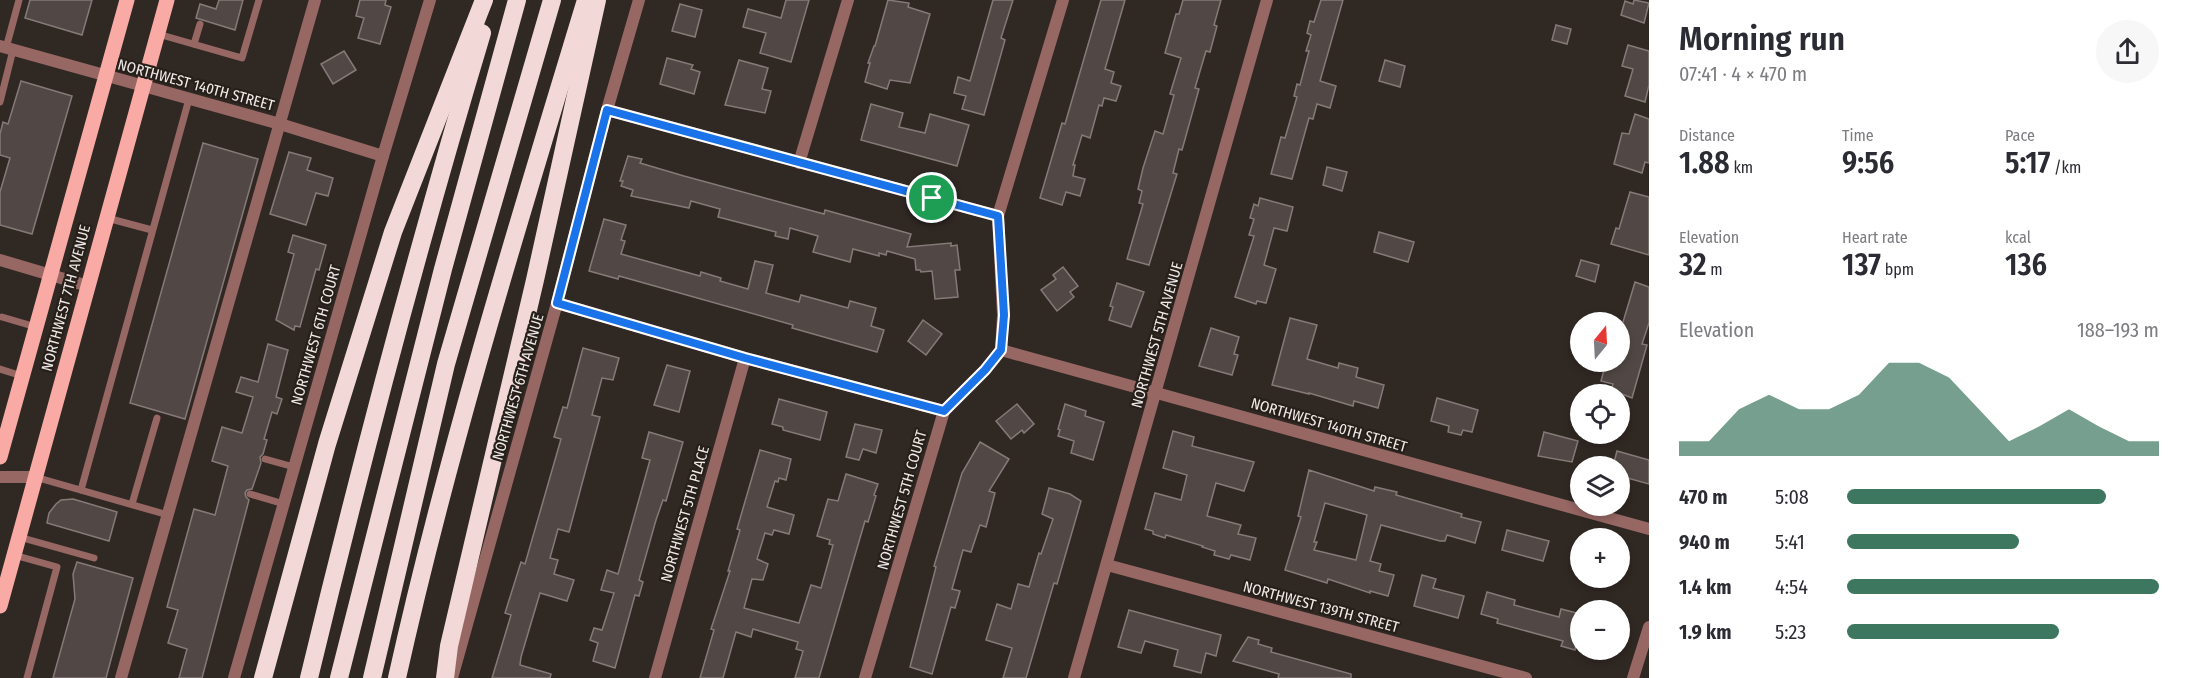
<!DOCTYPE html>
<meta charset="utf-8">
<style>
:root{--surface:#fff;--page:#f7f7f7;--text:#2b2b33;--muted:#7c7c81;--accent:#3d7760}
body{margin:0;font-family:"Fira Sans Condensed",sans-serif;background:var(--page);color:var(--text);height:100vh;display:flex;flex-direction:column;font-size:22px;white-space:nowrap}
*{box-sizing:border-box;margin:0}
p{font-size:20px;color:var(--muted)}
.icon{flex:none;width:33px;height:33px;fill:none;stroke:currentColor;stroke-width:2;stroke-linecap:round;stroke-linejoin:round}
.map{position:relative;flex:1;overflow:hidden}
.sheet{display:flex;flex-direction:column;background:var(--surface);width:540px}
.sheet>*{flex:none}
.needle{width:39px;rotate:18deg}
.buttons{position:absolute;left:1570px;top:312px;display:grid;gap:12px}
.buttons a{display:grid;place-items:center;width:60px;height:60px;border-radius:50%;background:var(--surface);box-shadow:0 3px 9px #0003;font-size:30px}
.pin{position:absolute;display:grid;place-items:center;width:51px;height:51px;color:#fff;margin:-26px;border:3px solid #fff;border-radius:50%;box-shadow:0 2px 6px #0007}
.round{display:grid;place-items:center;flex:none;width:63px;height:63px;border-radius:32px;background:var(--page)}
.overview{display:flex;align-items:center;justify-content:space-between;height:102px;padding:0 30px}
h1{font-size:33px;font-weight:600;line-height:45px}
.stats{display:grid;grid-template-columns:repeat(3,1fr);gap:9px;height:102px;padding:6px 30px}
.stats div{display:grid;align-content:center}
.stats b{font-size:30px;font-weight:600}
.stats small{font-size:16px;font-weight:400}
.stats p{font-size:16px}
.chart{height:168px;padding:12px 30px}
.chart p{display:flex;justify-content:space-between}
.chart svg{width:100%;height:108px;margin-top:6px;fill:var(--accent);opacity:.7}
ul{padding:0 30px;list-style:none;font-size:20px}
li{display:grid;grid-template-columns:96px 72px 1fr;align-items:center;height:45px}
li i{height:15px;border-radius:8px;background:var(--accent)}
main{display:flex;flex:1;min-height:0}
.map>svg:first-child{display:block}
.building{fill:#514845;stroke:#857a78;stroke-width:1.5;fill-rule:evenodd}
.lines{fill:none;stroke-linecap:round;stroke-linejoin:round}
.lane{stroke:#976764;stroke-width:7}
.street{stroke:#976764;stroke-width:12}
.primary{stroke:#f9aaa4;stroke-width:15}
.highway{stroke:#f2d9d7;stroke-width:18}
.route-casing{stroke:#fff;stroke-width:12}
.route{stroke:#1a73e8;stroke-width:8}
.labels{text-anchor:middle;stroke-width:4.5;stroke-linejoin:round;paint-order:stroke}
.street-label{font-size:15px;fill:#f0ebe8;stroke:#261f1a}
</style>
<main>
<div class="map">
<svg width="1649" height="678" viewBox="0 0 1649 678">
<rect width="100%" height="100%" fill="#302823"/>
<!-- building -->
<g class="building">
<polygon points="30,0 92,0 82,35 25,18"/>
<polygon points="219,0 243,0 235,30 196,18 200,4 216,9"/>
<polygon points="360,0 386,0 385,5 391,7 380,44 358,38 364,18 356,16"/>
<polygon points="786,0 809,0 791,62 760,53 766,33 743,27 748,9 781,18"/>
<polygon points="888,0 909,3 908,7 930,14 910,83 890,80 887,89 865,82 870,63 868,63 874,46 875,46"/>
<polygon points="993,0 1013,0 1001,38 1005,40 984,115 962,109 966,96 954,93 958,77 970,81"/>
<polygon points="1101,0 1125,0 1105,69 1114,72 1111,83 1121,86 1116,101 1104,98 1102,106 1099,105 1090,138 1082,135 1073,165 1075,165 1073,176 1085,179 1080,196 1066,192 1062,205 1040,198 1062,123 1065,124"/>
<polygon points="1183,0 1221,0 1214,25 1217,26 1210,52 1206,51 1195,88 1199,89 1182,150 1179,149 1173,173 1177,174 1149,265 1127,259 1143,204 1139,203 1142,191 1138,189 1143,168 1155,131 1163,134 1174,95 1170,94 1181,58 1165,53 1176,14 1179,14"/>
<polygon points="1321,0 1343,0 1320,81 1336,86 1330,108 1317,104 1313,119 1309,118 1292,179 1271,174 1281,137 1285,138 1297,97 1294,96 1297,84 1300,85 1309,51 1306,51 1311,35 1307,33 1310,21 1314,22"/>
<polygon points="1634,0 1649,3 1644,23 1621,15 1625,1 1633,4"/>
<polygon points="680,4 702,10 695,37 672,31"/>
<polygon points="1556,25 1571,29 1567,44 1552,40"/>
<polygon points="1628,45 1649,51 1649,85 1645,102 1625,96 1633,69 1622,66"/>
<polygon points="344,51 356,70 333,84 321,64"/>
<polygon points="667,58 693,65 691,69 700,72 694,94 660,84"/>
<polygon points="739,60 768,68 762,89 771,91 765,113 725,105"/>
<polygon points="1385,60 1405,66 1400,87 1379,81"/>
<polygon points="21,81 72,96 32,234 0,225 0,192 10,158 0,155 0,134 3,122 8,124"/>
<polygon points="871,104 903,113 899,127 925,133 930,114 969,125 957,166 861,140"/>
<polygon points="1635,114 1649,119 1649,163 1645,162 1642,173 1614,164 1622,133 1629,134"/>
<polygon points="203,143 258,159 185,419 130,403"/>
<polygon points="289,152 311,158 307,170 333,178 328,196 316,193 306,225 270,214"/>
<polygon points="628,156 642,159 640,163 684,176 824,214 825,210 911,234 907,247 951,243 951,246 957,245 960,270 955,270 958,297 935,299 932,271 921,272 920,270 916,270 915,259 887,251 886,255 879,253 879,256 853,249 850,262 813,252 818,236 790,228 788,239 775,236 776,232 718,217 720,209 691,201 689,208 631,196 633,190 621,186 623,181 620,181"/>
<polygon points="1327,167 1347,172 1342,191 1323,185"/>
<polygon points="1630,192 1649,197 1649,255 1611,244 1616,228 1619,229"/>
<polygon points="1260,198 1293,207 1287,231 1274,228 1264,265 1276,269 1266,303 1257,301 1256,304 1235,297 1254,236 1249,235 1254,219 1250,218 1254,204 1258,206"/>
<polygon points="604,219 626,225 621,240 625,241 621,254 700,276 701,272 721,278 720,281 748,289 755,261 773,265 766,293 799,302 801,295 848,308 850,301 876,308 871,326 884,330 877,352 792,328 793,325 619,276 618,279 589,271"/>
<polygon points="1379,232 1414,242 1408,262 1374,252"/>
<polygon points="293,235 326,245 319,270 316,269 300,327 295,326 294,330 276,320 294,254 288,252"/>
<polygon points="1581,260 1599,265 1595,282 1576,276"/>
<polygon points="1063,267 1078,286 1070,292 1074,297 1057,311 1041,290 1056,279 1053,275"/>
<polygon points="1635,282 1649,287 1649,323 1642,344 1647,345 1632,398 1622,394 1610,394 1613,384 1601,381 1606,362 1620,362 1620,332"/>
<polygon points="1117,283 1144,292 1131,327 1109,320 1113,307 1110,306"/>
<polygon points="1290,318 1317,325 1307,359 1338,368 1339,363 1358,368 1356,377 1384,385 1378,408 1354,401 1353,406 1309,393 1309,394 1272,385"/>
<polygon points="923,320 942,334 926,355 908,341"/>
<polygon points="1211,328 1239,337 1234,354 1238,355 1232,375 1199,366"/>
<polygon points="268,344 288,350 276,397 282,399 277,414 272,412 264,439 267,440 263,454 260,457 261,463 252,489 247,490 245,493 246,497 249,500 202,678 179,678 187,649 168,643 178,610 167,607 194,509 215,515 228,466 212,461 222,427 242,433 253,397 236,392 241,377 258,382"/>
<polygon points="583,348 619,358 613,380 602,378 592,415 600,417 569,532 558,529 550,558 558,560 554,574 574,580 567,601 540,593 521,657 520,665 551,674 550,678 492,678 511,615 505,613 521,562 525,564 561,439 554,437 563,407 567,408"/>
<polygon points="667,365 690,371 679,412 654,405"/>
<polygon points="1437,398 1478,410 1472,432 1463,430 1461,435 1448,432 1449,426 1431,421"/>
<polygon points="779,399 827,412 820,440 783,430 783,427 772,424"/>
<polygon points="1017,404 1034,424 1024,433 1022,430 1011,439 996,421"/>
<polygon points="1065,404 1086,411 1085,416 1104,422 1093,460 1071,453 1074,441 1058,436 1060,430 1058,429"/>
<polygon points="855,424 882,430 876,453 863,449 859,460 846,457"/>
<polygon points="1173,431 1194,437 1192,446 1254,462 1244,491 1216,483 1207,516 1241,525 1238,534 1256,538 1250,560 1231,555 1229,559 1214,555 1215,551 1202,547 1203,546 1166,535 1165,538 1153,534 1153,531 1145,529 1155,493 1181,500 1187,475 1163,468"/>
<polygon points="649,432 683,442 666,501 663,500 656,520 639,580 643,582 639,596 635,595 615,668 593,661 598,643 590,640 594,628 602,630 614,593 601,590 607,570 618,574 650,460 642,458"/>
<polygon points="1544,432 1578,441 1572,462 1538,456"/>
<polygon points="980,442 1009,459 989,491 995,493 986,527 980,525 971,552 963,550 952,589 960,591 955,608 951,607 932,674 910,667 936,567 934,566 962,473"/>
<polygon points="760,450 791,459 786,480 779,478 778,482 775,481 767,507 794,515 789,534 774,530 772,535 765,533 757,559 768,564 763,580 752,579 744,608 799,623 811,585 821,588 833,545 829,544 830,540 817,536 828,499 838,501 846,474 878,484 874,495 876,496 868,522 865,521 819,678 795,678 803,651 796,649 798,642 753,629 751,637 736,632 723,678 700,678 714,630 711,629 730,571 728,571 740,530 737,529"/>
<polygon points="1617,451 1649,460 1649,484 1620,476 1620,466 1613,466"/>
<path d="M1309,470L1374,491L1375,487L1397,492L1396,495L1462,514L1461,517L1481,522L1475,543L1447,535L1445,541H1440L1381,525L1370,561L1381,564L1379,571L1394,575L1388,596L1370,591V593L1328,579L1327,583L1285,570L1301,517L1298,516ZM1325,503L1367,515L1356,560L1314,550L1317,542H1314Z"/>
<polygon points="1049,488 1070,494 1081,501 1057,584 1054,583 1026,678 1003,678 1012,648 986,640 997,604 1011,609 1018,584 1029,587 1039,553 1041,554 1053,519 1042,514"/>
<polygon points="73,499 117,512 109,541 47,523 49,513 56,504 61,500"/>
<polygon points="1507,530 1549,541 1543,561 1502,550"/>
<polygon points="77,562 133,578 106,678 53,678 75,599 73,574"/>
<polygon points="1422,575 1436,579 1433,588 1464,596 1458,618 1414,606"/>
<polygon points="1487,592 1515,600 1514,605 1559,617 1561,609 1581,614 1581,646 1576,645 1575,650 1561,646 1563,641 1497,623 1498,619 1481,614"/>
<polygon points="1129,610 1221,635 1216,656 1206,653 1201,673 1174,666 1178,650 1145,641 1141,653 1118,647"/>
<polygon points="1248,637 1259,640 1258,644 1272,648 1271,652 1351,674 1351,678 1278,678 1279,674 1233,661"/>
</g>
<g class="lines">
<!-- lane -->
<g class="lane">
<polyline points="158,34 242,58 259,0"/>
<polyline points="194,44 200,24"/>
<polyline points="6,48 19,0"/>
<polyline points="0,102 13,50"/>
<polyline points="107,218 152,230"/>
<polyline points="2,317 36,327"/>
<polyline points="0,369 22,376"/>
<polyline points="265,459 294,467"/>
<polyline points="35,477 168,515"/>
<polyline points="81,490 189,99"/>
<polyline points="250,494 284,504"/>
<polyline points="132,504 157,418"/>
<polyline points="19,537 94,558"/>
<polyline points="14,555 57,567 27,678"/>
</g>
<!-- street -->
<g class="street">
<polyline points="0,46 280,124 383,156"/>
<polyline points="607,110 998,216"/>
<polyline points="799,163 848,0"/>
<polyline points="0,260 88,286"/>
<polyline points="557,303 745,358 944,411"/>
<polyline points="1001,350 1649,529"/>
<polyline points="0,477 35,477"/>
<polyline points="1107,565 1526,678"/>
<polyline points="121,678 315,0"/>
<polyline points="234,678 383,156 430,0"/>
<polyline points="452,678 557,303 607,110 639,0"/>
<polyline points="655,678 745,358"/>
<polyline points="865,678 944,411 985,370 1001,350 1003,315 998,216 1063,0"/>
<polyline points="1074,678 1267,0"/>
<polyline points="1633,678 1649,627"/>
</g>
<!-- primary -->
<g class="primary">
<polyline points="0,457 127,0"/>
<polyline points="0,606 167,0"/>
</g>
<!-- highway -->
<g class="highway">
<polyline points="263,678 327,444 393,232 484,0"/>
<path d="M309,678C361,462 418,246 482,33"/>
<polyline points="339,678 443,269 517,0"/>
<polyline points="372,678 446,364 552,0"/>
<path d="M397,678C448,449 518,224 586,0"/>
<polyline points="445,678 449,646 535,280 597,0"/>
</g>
</g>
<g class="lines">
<!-- route casing -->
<g class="route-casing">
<polygon id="route" points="607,110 998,216 1004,315 1001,350 985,370 944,411 745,358 557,303"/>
</g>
<!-- route -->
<use href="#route" class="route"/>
</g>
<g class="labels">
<!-- street labels -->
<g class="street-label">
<text transform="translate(196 85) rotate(15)" y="5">NORTHWEST 140TH STREET</text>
<text transform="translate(66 298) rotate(-75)" y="5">NORTHWEST 7TH AVENUE</text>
<text transform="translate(316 335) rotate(-74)" y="5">NORTHWEST 6TH COURT</text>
<text transform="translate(1157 335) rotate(-74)" y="5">NORTHWEST 5TH AVENUE</text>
<text transform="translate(518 387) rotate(-74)" y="5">NORTHWEST 6TH AVENUE</text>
<text transform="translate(1329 425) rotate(16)" y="5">NORTHWEST 140TH STREET</text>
<text transform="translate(902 500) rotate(-74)" y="5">NORTHWEST 5TH COURT</text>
<text transform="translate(685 514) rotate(-74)" y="5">NORTHWEST 5TH PLACE</text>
<text transform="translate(1321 607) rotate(15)" y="5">NORTHWEST 139TH STREET</text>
</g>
</g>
</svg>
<div class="buttons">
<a><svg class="needle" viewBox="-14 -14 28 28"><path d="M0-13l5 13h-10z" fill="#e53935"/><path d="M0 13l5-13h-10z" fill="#7c7c81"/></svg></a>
<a><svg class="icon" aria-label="locate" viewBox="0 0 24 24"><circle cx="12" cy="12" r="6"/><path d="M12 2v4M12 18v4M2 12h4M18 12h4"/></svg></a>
<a><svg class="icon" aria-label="layers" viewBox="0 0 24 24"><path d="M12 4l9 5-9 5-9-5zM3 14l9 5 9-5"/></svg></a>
<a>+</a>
<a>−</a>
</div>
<div class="pin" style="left:932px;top:198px;background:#1e9e55"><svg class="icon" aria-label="arrive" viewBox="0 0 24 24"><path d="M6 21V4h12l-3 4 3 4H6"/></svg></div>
</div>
<section class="sheet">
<div class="overview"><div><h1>Morning run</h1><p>07:41 · 4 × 470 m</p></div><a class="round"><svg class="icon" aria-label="share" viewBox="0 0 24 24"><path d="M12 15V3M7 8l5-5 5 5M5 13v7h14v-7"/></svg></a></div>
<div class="stats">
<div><p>Distance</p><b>1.88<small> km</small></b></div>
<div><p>Time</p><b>9:56</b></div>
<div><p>Pace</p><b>5:17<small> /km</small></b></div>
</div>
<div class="stats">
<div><p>Elevation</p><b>32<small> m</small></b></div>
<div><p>Heart rate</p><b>137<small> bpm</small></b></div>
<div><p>kcal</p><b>136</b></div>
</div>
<div class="chart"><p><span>Elevation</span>188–193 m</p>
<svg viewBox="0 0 160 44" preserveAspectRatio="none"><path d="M0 44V38L10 38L20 25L30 19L40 25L50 25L60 19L70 6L80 6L90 12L100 25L110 38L120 32L130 25L140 32L150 38L160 38V44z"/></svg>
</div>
<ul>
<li><b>470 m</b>5:08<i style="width:83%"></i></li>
<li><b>940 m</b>5:41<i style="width:55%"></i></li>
<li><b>1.4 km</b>4:54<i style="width:100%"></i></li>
<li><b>1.9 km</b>5:23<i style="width:68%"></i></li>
</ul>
</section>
</main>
